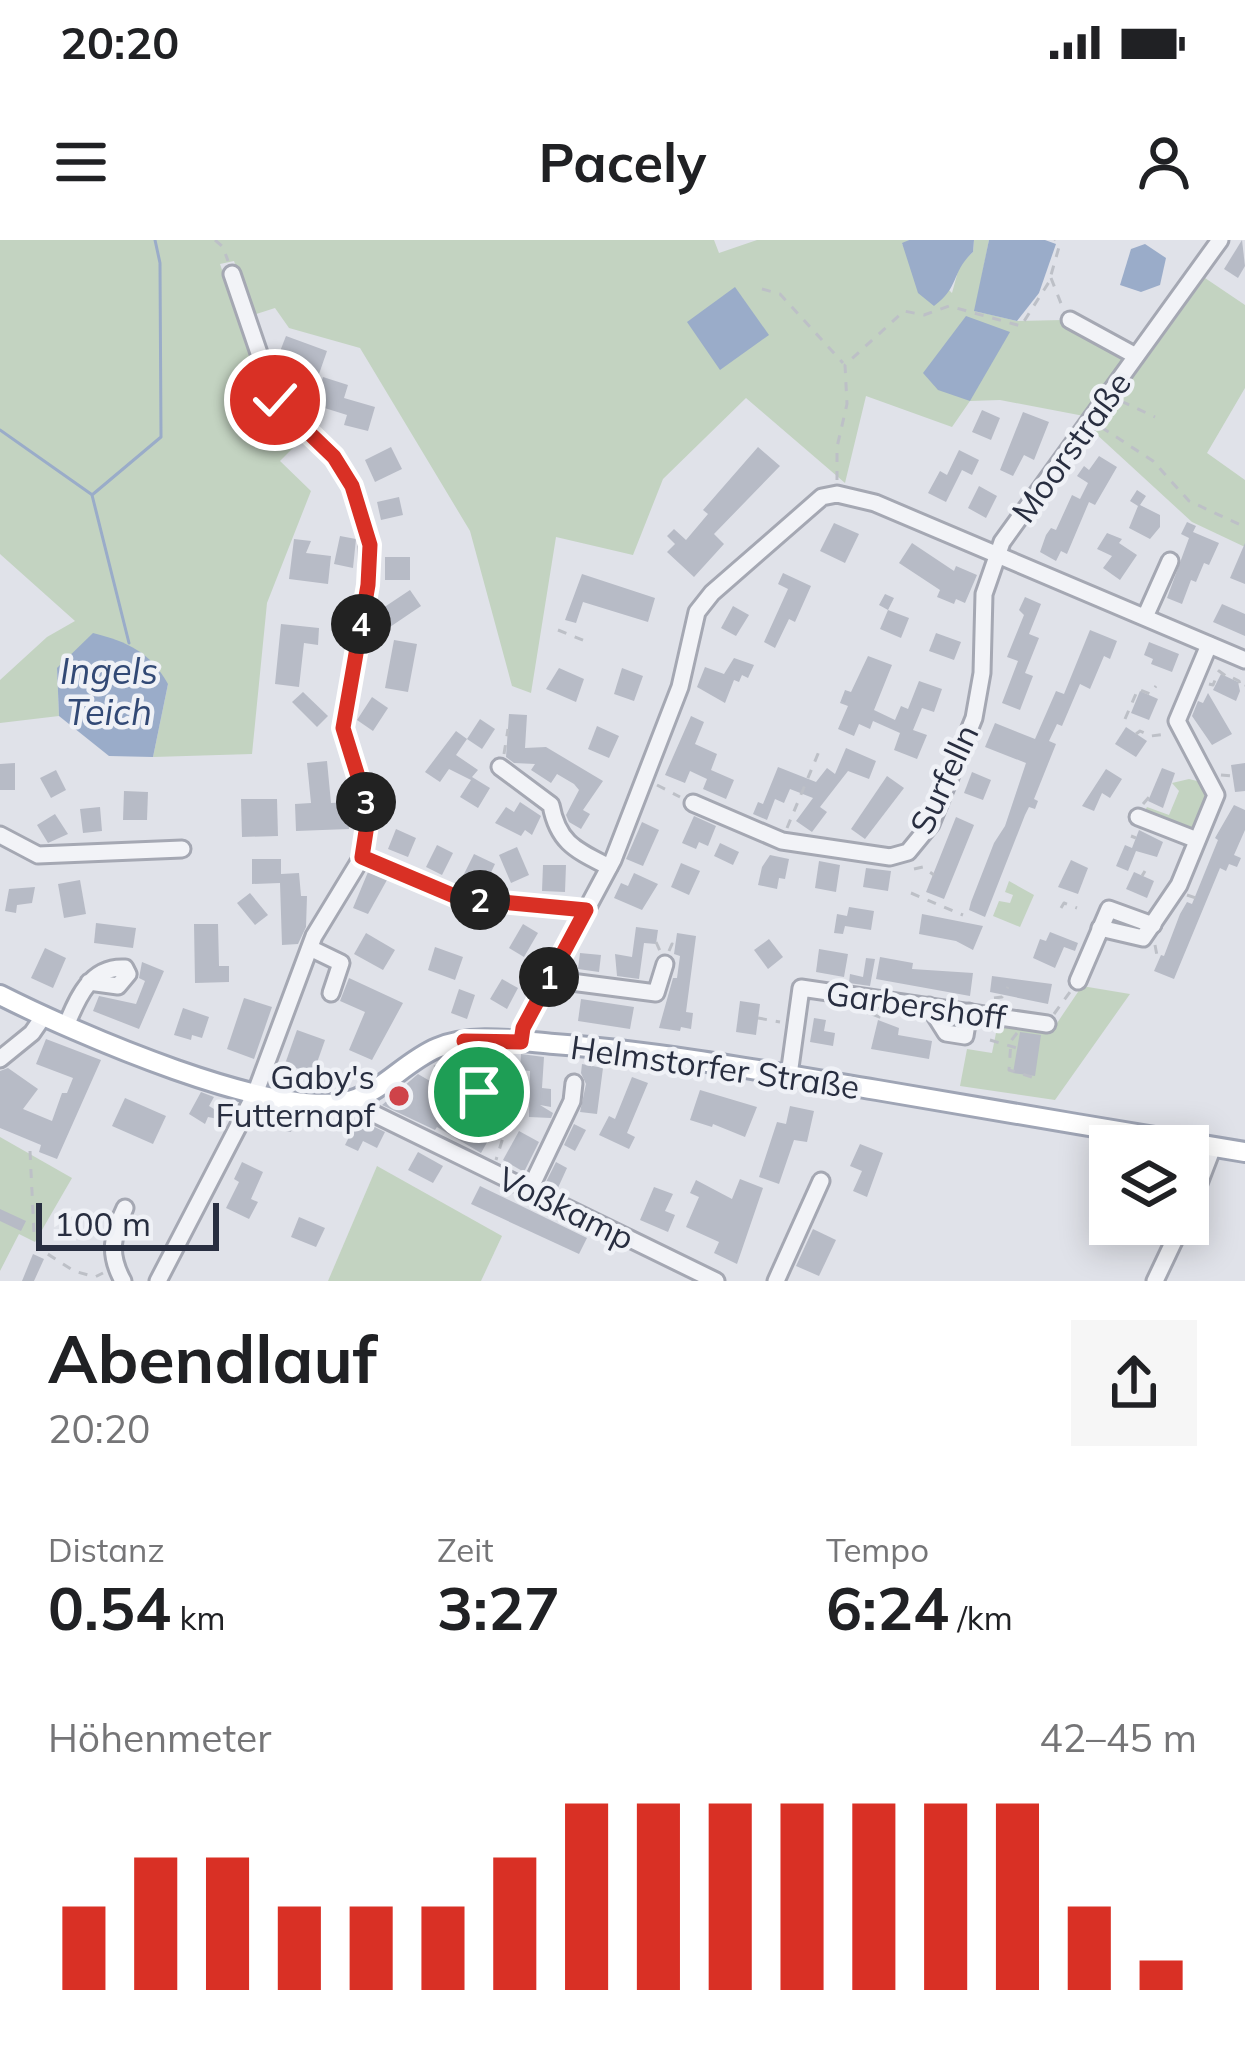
<!DOCTYPE html>
<html lang="de">
<meta charset="utf-8">
<style>
:root{--surface:#fff;--page:#f6f6f6;--text:#202124;--muted:#757577;--accent:#d93025}
body{margin:0;font-family:Mulish,sans-serif;background:var(--page);color:var(--text);height:100vh;display:flex;flex-direction:column;font-size:45px;white-space:nowrap}
*{box-sizing:border-box;margin:0}
p{font-size:39px;color:var(--muted)}
.icon{flex:none;width:66px;height:66px;fill:none;stroke:currentColor;stroke-width:2;stroke-linecap:round;stroke-linejoin:round}
.map{position:relative;height:1041px;overflow:hidden}
.side{display:flex;flex-direction:column;background:var(--surface);flex:1}
.side>*{flex:none}
.controls{position:absolute;left:1089px;top:885px;display:grid;gap:24px}
.controls a{display:grid;place-items:center;width:120px;height:120px;border-radius:0px;background:var(--surface);box-shadow:0 6px 30px #0003;font-size:60px}
.scale{position:absolute;left:36px;bottom:30px;width:183px;box-sizing:border-box;padding-left:12px;border:6px solid #282e40;border-top:0;font-size:33px;line-height:42px;white-space:nowrap;color:#282e40;-webkit-text-stroke:9px #eff1f6;paint-order:stroke}
.pin{position:absolute;display:grid;place-items:center;width:102px;height:102px;color:#fff;margin:-51px;border:6px solid #fff;border-radius:50%;box-shadow:0 3px 12px #0007}
.km{position:absolute;width:60px;height:60px;margin:-30px;border-radius:50%;background:#222;color:#fff;font-size:33px;line-height:60px;text-align:center}
.round{display:grid;place-items:center;flex:none;width:126px;height:126px;border-radius:0px;background:var(--page)}
.overview{display:flex;align-items:center;justify-content:space-between;height:204px;padding:0 48px}
h1{font-size:66px;font-weight:700;line-height:90px}
.metrics{display:grid;grid-template-columns:repeat(3,1fr);gap:18px;height:204px;padding:12px 48px}
.metrics div{display:grid;align-content:center}
.metrics b{font-size:60px;font-weight:700}
.metrics small{font-size:33px;font-weight:400}
.metrics p{font-size:33px}
.chart{height:336px;padding:24px 48px}
.chart p{display:flex;justify-content:space-between}
.chart svg{width:100%;height:216px;margin-top:12px;stroke:var(--accent);stroke-width:6}
.status{display:flex;justify-content:space-between;align-items:center;height:84px;padding:0 60px;background:var(--surface);direction:ltr}
.status svg{height:33px;fill:currentColor}
header{display:flex;justify-content:space-between;align-items:center;height:156px;padding:0 48px;background:var(--surface);font-size:54px;font-weight:700}
.map>svg:first-child{display:block}
.green{fill:#c3d3c1}
.water{fill:#9aacc9}
.lines{fill:none;stroke-linecap:round;stroke-linejoin:round}
.stream{stroke:#9aacc9;stroke-width:3}
.building{fill:#b7bbc6}
.minor-casing{stroke:#a5a8b3;stroke-width:21}
.major-casing{stroke:#9fa5b5;stroke-width:24}
.path{stroke:#bdc0c7;stroke-width:3;stroke-dasharray:9 9;stroke-linecap:butt}
.minor{stroke:#f2f3f7;stroke-width:15}
.major{stroke:#fff;stroke-width:18}
.route-casing{stroke:#fff;stroke-width:24}
.route{stroke:#d93025;stroke-width:15}
.poi-dot{fill:#cf4349;stroke:#eff1f6;stroke-width:4.5}
.labels{text-anchor:middle;stroke-width:9;stroke-linejoin:round;paint-order:stroke}
.street-label{font-size:33px;fill:#282e40;stroke:#eff1f6}
.poi-label{font-size:33px;fill:#282e40;stroke:#eff1f6;text-anchor:end}
.water-label{font-size:36px;font-style:italic;fill:#324975;stroke:#eff1f6}
</style>
<div class="status"><b>20:20</b><svg viewBox="0 0 49 12"><path d="M0 12V9h3v3zM5 12V6h3v6zM10 12V3h3v9zM15 12V0h3v12zM26 1h20v11H26zM47 4h2v5h-2z"/></svg></div>
<header><svg class="icon" aria-label="menu" viewBox="0 0 24 24"><path d="M4 6h16M4 12h16M4 18h16"/></svg>Pacely<svg class="icon" aria-label="person" viewBox="0 0 24 24"><circle cx="12" cy="8" r="4"/><path d="M4 21q1-7 8-7t8 7"/></svg></header>
<div class="map">
<svg width="1245" height="1041" viewBox="0 0 1245 1041">
<rect width="100%" height="100%" fill="#e0e2e9"/>
<!-- green -->
<g class="green">
<polygon points="0,0 714,0 719,13 757,0 909,0 902,4 952,53 960,24 973,12 974,0 989,0 975,71 1017,81 1063,80 1127,116 1084,176 1000,160 970,161 952,187 866,156 845,243 746,158 663,239 633,315 556,297 531,453 512,446 470,291 360,108 289,88 275,68 253,75 234,21 220,24 267,162 304,197 280,221 311,251 267,363 252,514 153,517 168,444 57,428 59,476 0,483 0,440 47,397 75,381 0,314"/>
<polygon points="1205,38 1245,65 1245,148 1207,213 1245,240 1245,307 1192,282 1094,192"/>
<polygon points="1189,539 1197,541 1208,555 1192,593 1143,574 1147,567 1169,575 1179,551 1172,543"/>
<polygon points="1009,641 1034,655 1020,687 993,676 999,661 1010,663 1013,655 1005,652"/>
<polygon points="1082,746 1130,754 1055,860 960,846 967,809 992,813 999,778 1047,784 1053,789"/>
<polygon points="0,897 72,938 35,1002 19,994 0,1031"/>
<polygon points="377,926 502,996 481,1041 328,1041"/>
</g>
<!-- water -->
<g class="water">
<path d="M909,0H974L973,12C951,32 960,47 934,66L918,53L902,3Z"/>
<polygon points="989,0 1045,0 1056,4 1039,53 1017,81 974,71"/>
<polygon points="1145,4 1166,18 1160,45 1141,52 1120,45 1131,9"/>
<polygon points="735,47 769,95 720,130 687,82"/>
<polygon points="966,76 1010,92 970,161 938,150 923,133"/>
<path d="M93,393C128,402 150,412 168,444L153,517L109,516L59,476L57,428Z"/>
</g>
<g class="lines">
<!-- stream -->
<g class="stream">
<polyline points="0,190 91,254"/>
<polyline points="129,403 92,255 161,197 160,23 155,0"/>
</g>
</g>
<!-- building -->
<g class="building">
<polygon points="1242,0 1245,26 1238,38 1224,29"/>
<polygon points="286,96 327,111 319,134 277,119"/>
<polygon points="323,137 348,145 344,158 375,167 368,191 344,185 347,175 315,165"/>
<polygon points="982,170 1000,178 991,200 972,192"/>
<polygon points="1023,172 1049,182 1034,220 1024,215 1013,236 1000,230"/>
<polygon points="391,207 402,229 375,242 365,220"/>
<polygon points="758,207 780,226 714,294 724,304 694,337 667,312 675,304 667,296 674,289 686,300 708,274 703,270"/>
<polygon points="959,210 979,220 972,235 962,230 946,262 928,253 940,231 947,235"/>
<polygon points="1099,216 1117,227 1095,265 1089,262 1067,314 1061,311 1056,321 1040,312 1046,295 1051,288 1056,290 1072,255 1080,259 1088,243 1077,236 1084,226 1089,230"/>
<polygon points="979,246 997,256 986,278 968,268"/>
<polygon points="1137,250 1146,256 1140,265 1160,275 1160,287 1150,299 1129,288 1138,266 1130,261"/>
<polygon points="399,257 403,275 381,280 377,262"/>
<polygon points="1187,282 1196,286 1193,292 1219,303 1209,325 1204,323 1196,342 1191,340 1182,364 1167,358 1189,298 1181,294"/>
<polygon points="834,283 859,294 845,323 820,311"/>
<polygon points="1107,293 1122,299 1119,303 1137,315 1120,340 1103,328 1112,316 1097,309"/>
<polygon points="340,296 356,299 353,328 334,324"/>
<polygon points="294,299 311,301 306,313 331,316 328,344 289,339"/>
<polygon points="912,303 954,331 956,326 977,335 965,363 956,359 954,364 937,357 940,350 899,323"/>
<polygon points="1245,303 1245,344 1230,338"/>
<rect x="385" y="317" width="25" height="23"/>
<polygon points="783,333 811,346 795,382 789,379 775,408 764,402 788,349 778,344"/>
<polygon points="582,334 655,358 648,382 583,362 576,383 565,380"/>
<polygon points="410,350 421,366 387,389 377,372"/>
<polygon points="885,354 894,358 888,370 909,378 901,398 880,389 888,370 879,365"/>
<polygon points="1025,357 1041,364 1029,394 1039,398 1025,433 1033,436 1020,470 1002,463 1018,421 1007,417 1024,375 1019,370"/>
<polygon points="1222,364 1245,374 1245,396 1213,382"/>
<polygon points="733,366 749,375 736,396 721,388"/>
<polygon points="281,384 319,388 318,405 304,403 299,447 275,444"/>
<polygon points="1090,390 1117,401 1110,419 1104,416 1090,449 1080,444 1062,486 1057,484 1049,501 1056,504 1034,559 1038,561 1035,569 1029,567 1025,575 985,677 969,670 971,662 994,603 1005,586 1026,523 985,507 995,483 1035,499 1056,451 1064,454"/>
<polygon points="936,393 961,402 954,420 929,411"/>
<polygon points="394,400 417,404 408,452 385,448"/>
<polygon points="1149,402 1179,414 1172,432 1151,424 1153,419 1144,415"/>
<polygon points="868,416 892,425 874,470 895,480 901,466 908,469 919,441 942,449 934,472 922,468 913,490 927,495 917,519 894,510 900,493 873,481 870,489 859,484 854,496 838,489 848,466 840,463 845,450 851,452"/>
<polygon points="734,418 754,425 748,438 742,435 739,442 734,440 725,463 697,447 705,427 724,434"/>
<polygon points="559,428 584,439 576,462 546,449"/>
<polygon points="622,428 643,436 634,461 614,454"/>
<polygon points="1221,434 1238,442 1240,451 1236,461 1213,450"/>
<polygon points="1140,451 1158,459 1149,480 1131,473"/>
<polygon points="303,452 328,476 317,487 292,462"/>
<polygon points="1208,453 1232,494 1212,505 1192,476 1198,461 1203,463"/>
<polygon points="372,457 388,468 373,491 357,480"/>
<polygon points="509,474 527,475 525,508 546,507 603,541 583,570 590,574 581,589 569,582 566,575 579,550 574,544 557,534 551,543 531,530 535,524 514,523 506,517"/>
<polygon points="691,476 704,482 695,504 717,514 711,530 734,540 726,559 703,549 707,539 690,531 685,543 665,535"/>
<polygon points="480,479 495,489 482,509 467,499"/>
<polygon points="597,486 619,496 609,518 588,509"/>
<polygon points="1126,487 1147,501 1136,517 1115,504"/>
<polygon points="456,491 467,499 456,515 478,530 472,537 490,548 478,568 460,557 471,540 449,529 440,542 425,532"/>
<polygon points="846,508 876,521 869,539 848,531 820,567 827,572 812,592 796,581 813,558 790,549 784,563 775,559 767,580 753,574 758,562 763,564 778,527 816,542 827,528 835,534"/>
<polygon points="327,521 331,563 348,562 349,589 296,591 295,564 311,563 307,523"/>
<polygon points="15,523 15,550 0,550 0,524"/>
<polygon points="1245,523 1245,551 1235,552 1231,525"/>
<polygon points="1162,528 1175,533 1163,568 1148,561"/>
<polygon points="1106,529 1122,539 1110,558 1102,553 1094,571 1082,566"/>
<polygon points="56,530 66,550 51,558 40,538"/>
<polygon points="972,532 991,540 983,560 964,553"/>
<polygon points="887,536 904,548 865,599 851,589"/>
<polygon points="124,551 148,552 147,580 123,580"/>
<polygon points="241,559 277,559 278,596 242,597"/>
<polygon points="520,562 541,576 532,595 525,590 521,596 495,583 506,567 514,572"/>
<polygon points="1234,565 1245,570 1245,590 1234,615 1241,618 1237,627 1229,624 1226,631 1220,628 1174,739 1154,731 1161,715 1164,716 1180,674 1187,662 1192,664 1218,600 1215,598"/>
<polygon points="100,567 102,591 83,593 80,569"/>
<polygon points="55,574 68,594 48,603 37,585"/>
<polygon points="694,576 716,586 708,606 699,602 696,609 682,603"/>
<polygon points="956,577 974,585 944,659 926,652"/>
<polygon points="642,582 659,590 643,626 626,619"/>
<polygon points="396,589 416,598 408,617 388,609"/>
<polygon points="1139,590 1163,602 1157,617 1136,611 1128,631 1116,626 1125,605 1132,608"/>
<polygon points="720,603 739,612 733,625 714,616"/>
<polygon points="437,605 453,613 442,635 426,627"/>
<polygon points="517,607 529,635 511,643 499,615"/>
<polygon points="474,614 495,624 485,645 460,642"/>
<polygon points="770,615 789,619 785,639 779,638 777,649 758,645 762,627"/>
<polygon points="252,619 281,619 281,634 299,633 301,656 307,656 306,687 298,704 282,705 280,643 252,644"/>
<polygon points="1071,620 1088,628 1078,654 1058,647"/>
<polygon points="819,621 840,625 836,652 815,648"/>
<polygon points="681,623 700,631 689,655 671,647"/>
<polygon points="543,625 566,625 565,652 542,651"/>
<polygon points="866,628 891,631 888,651 863,647"/>
<polygon points="368,632 387,640 368,674 353,668"/>
<polygon points="1134,632 1154,641 1147,658 1126,649"/>
<polygon points="634,633 658,644 642,670 614,658 621,643 628,646"/>
<polygon points="80,640 86,674 64,678 58,644"/>
<polygon points="35,647 32,663 17,665 16,673 5,671 9,649"/>
<polygon points="250,653 268,675 255,685 237,663"/>
<polygon points="849,667 874,671 871,690 845,686 843,694 834,693 837,674 847,676"/>
<polygon points="922,674 983,686 973,710 956,701 919,694"/>
<polygon points="96,683 136,688 133,708 94,703"/>
<polygon points="194,684 218,684 219,726 229,726 229,742 195,743"/>
<polygon points="523,684 538,693 524,717 509,708"/>
<polygon points="636,687 658,690 656,704 644,703 639,739 617,736 615,714 632,717"/>
<polygon points="1050,692 1078,703 1075,711 1064,707 1055,728 1033,718 1040,699 1046,701"/>
<polygon points="366,693 395,710 383,730 354,714"/>
<polygon points="677,693 696,696 686,772 693,773 691,789 681,787 680,791 659,788 673,738 677,738 680,716 674,714"/>
<polygon points="769,699 783,717 768,729 754,710"/>
<polygon points="435,707 463,717 455,740 428,730"/>
<polygon points="45,708 66,718 53,748 31,738"/>
<polygon points="819,709 848,714 844,737 816,732"/>
<polygon points="580,713 601,715 599,732 578,729"/>
<polygon points="880,717 913,723 912,729 973,733 970,756 876,739"/>
<polygon points="866,718 875,719 870,746 849,743 850,734 863,737"/>
<polygon points="142,722 164,731 139,789 93,771 99,756 136,764 145,741 139,738"/>
<polygon points="992,736 1052,744 1048,764 990,752"/>
<polygon points="349,738 403,763 372,820 349,810 365,772 340,761"/>
<polygon points="502,739 518,748 507,769 490,759"/>
<polygon points="459,749 475,755 467,779 451,773"/>
<polygon points="244,758 272,767 254,819 227,809"/>
<polygon points="581,759 634,767 630,789 578,781"/>
<polygon points="740,761 760,764 756,795 736,792"/>
<polygon points="183,768 209,777 202,798 192,795 191,800 174,795"/>
<polygon points="814,778 826,780 824,791 835,793 833,806 810,802"/>
<polygon points="878,780 899,788 898,795 932,801 929,819 871,809"/>
<polygon points="297,790 325,800 313,834 285,824"/>
<polygon points="1020,792 1041,795 1035,836 1013,833"/>
<polygon points="46,799 101,820 57,919 39,912 41,905 0,888 0,831 8,828 38,849 23,869 52,881 62,853 67,853 73,838 36,824"/>
<polygon points="521,814 544,817 542,848 551,849 551,867 540,865 553,873 551,878 529,877 530,831 520,830"/>
<polygon points="582,824 603,828 597,874 580,872 586,844 581,833"/>
<polygon points="418,834 435,844 430,852 494,890 481,913 437,887 435,890 382,865"/>
<polygon points="632,837 648,843 627,893 635,897 629,909 599,895 609,876 615,879"/>
<polygon points="700,850 757,867 745,897 713,884 712,887 690,880"/>
<polygon points="201,852 214,857 209,866 229,878 228,881 208,877 205,884 189,874"/>
<polygon points="125,858 166,876 153,904 112,886"/>
<polygon points="790,866 814,871 807,902 794,900 779,944 759,937 777,882 786,884"/>
<polygon points="271,871 295,874 291,892 268,888"/>
<polygon points="358,879 385,892 377,908 363,901 358,911 345,905"/>
<polygon points="574,884 586,890 575,911 564,905"/>
<polygon points="519,891 539,902 524,932 503,920"/>
<polygon points="860,904 883,913 867,957 853,951 862,931 850,926"/>
<polygon points="418,912 443,926 433,943 408,930"/>
<polygon points="242,922 263,932 251,959 258,962 249,979 226,968 239,942 234,939"/>
<polygon points="556,922 567,928 557,950 545,944"/>
<polygon points="740,939 763,948 737,1024 714,1013 719,1002 686,987 699,957 690,953 696,940 732,959"/>
<polygon points="480,946 587,998 579,1014 471,964"/>
<polygon points="654,947 673,954 665,971 675,975 668,992 640,980"/>
<polygon points="0,969 26,981 21,991 0,981"/>
<polygon points="299,977 325,988 316,1007 291,997"/>
<polygon points="813,989 836,1000 819,1036 796,1026"/>
<polygon points="33,1014 44,1019 34,1041 22,1041"/>
</g>
<g class="lines">
<!-- minor casing -->
<g class="minor-casing">
<g id="minor">
<polyline points="1070,80 1136,116"/>
<polyline points="1145,377 1170,321"/>
<path d="M500,527L551,565C558,603 576,610 609,627"/>
<polyline points="693,563 782,601 890,617 908,612 931,584 974,478 982,433 984,354 1002,302 1220,0"/>
<polyline points="1138,577 1197,600"/>
<polyline points="0,595 38,615 182,609"/>
<polyline points="362,617 459,657 586,671"/>
<polyline points="1100,688 1143,698 1179,645 1216,555 1177,481 1209,405"/>
<polyline points="310,708 341,723 331,753"/>
<polyline points="548,739 656,753 665,724"/>
<polyline points="1078,741 1109,669 1153,685"/>
<polyline points="929,766 946,793 965,796 969,772"/>
<path d="M66,786C77,759 90,726 125,728L128,734L118,746L89,742"/>
<polyline points="521,801 523,788 613,620 680,447 697,372 712,353 822,257 837,254 875,263 1245,420"/>
<polyline points="0,819 32,793 43,777"/>
<polyline points="789,835 801,748 1047,784"/>
<polyline points="355,859 358,866 716,1041"/>
<polyline points="529,951 572,861 574,843"/>
<polyline points="1188,972 1213,907"/>
<path d="M123,1041C108,1014 112,995 125,968"/>
<polyline points="158,1041 255,854 314,696 362,617 369,573 343,488 368,345 368,296 352,246 335,217 275,160 232,34"/>
<polyline points="776,1041 821,941"/>
<polyline points="1155,1041 1182,984"/>
</g>
</g>
<!-- major casing -->
<g class="major-casing">
<path id="major" d="M0,755C71,791 279,883 352,860C384,850 406,821 437,808C471,793 517,801 554,804C662,812 770,832 877,850C1000,871 1122,892 1245,912"/>
</g>
<!-- path -->
<g class="path">
<polyline points="215,0 223,7 228,21"/>
<polyline points="1051,38 1062,66"/>
<polyline points="762,49 780,54 843,123"/>
<polyline points="1121,161 1155,177"/>
<polyline points="1101,187 1153,221 1189,261 1245,287"/>
<polyline points="837,240 837,207 847,164 845,125 904,71 924,75 949,66 1021,86 1049,42 1059,7 1055,0"/>
<polyline points="558,390 585,401"/>
<polyline points="1233,438 1239,441 1241,448 1245,446"/>
<polyline points="1209,444 1213,445 1219,431 1230,439"/>
<polyline points="1125,479 1138,449 1150,454 1156,446"/>
<polyline points="1136,494 1140,491 1151,496 1166,494"/>
<polyline points="504,514 508,489"/>
<polyline points="1221,535 1232,536"/>
<polyline points="657,545 680,557"/>
<polyline points="1143,564 1150,556"/>
<polyline points="787,588 820,509"/>
<polyline points="1131,596 1136,598"/>
<polyline points="914,629 923,627 934,635"/>
<polyline points="1142,636 1145,631"/>
<polyline points="911,653 963,675"/>
<polyline points="1187,655 1199,659"/>
<polyline points="1061,668 1064,663 1077,668"/>
<polyline points="656,702 660,711"/>
<polyline points="1155,705 1158,721"/>
<polyline points="669,711 672,704 676,705"/>
<polyline points="994,758 1002,757 1008,747"/>
<polyline points="872,774 882,778 888,774"/>
<polyline points="1054,774 1070,752"/>
<polyline points="758,778 780,782"/>
<polyline points="1017,793 1011,801 1009,830 1032,837"/>
<polyline points="990,800 1020,809"/>
<polyline points="473,820 479,852 506,888 496,920"/>
<polyline points="434,827 483,815"/>
<polyline points="30,911 34,993 43,1011 74,1031 95,1037 103,1033"/>
</g>
<!-- minor -->
<use href="#minor" class="minor"/>
<!-- major -->
<use href="#major" class="major"/>
</g>
<g class="lines">
<!-- route casing -->
<g class="route-casing">
<polyline id="route" points="275,160 334,217 352,246 370,305 368,345 343,488 369,572 362,617 459,658 586,670 523,788 521,802 464,801 473,819 479,852"/>
</g>
<!-- route -->
<use href="#route" class="route"/>
</g>
<!-- markers -->
<circle class="poi-dot" cx="399" cy="856" r="12"/>
<g class="labels">
<!-- street labels -->
<g class="street-label">
<text transform="translate(1071 207) rotate(-54)" y="12">Moorstraße</text>
<text transform="translate(944 539) rotate(-65)" y="12">Surfelln</text>
<text transform="translate(916 765) rotate(8)" y="12">Garbershoff</text>
<text transform="translate(715 827) rotate(8)" y="12">Helmstorfer Straße</text>
<text transform="translate(566 968) rotate(26)" y="12">Voßkamp</text>
</g>
<!-- poi labels -->
<g class="poi-label">
<text x="375" y="849">Gaby's<tspan x="375" dy="38">Futternapf</tspan></text>
</g>
<!-- water labels -->
<g class="water-label">
<text x="109" y="444">Ingels<tspan x="109" dy="41">Teich</tspan></text>
</g>
</g>
</svg>
<div class="controls">
<a><svg class="icon" aria-label="layers" viewBox="0 0 24 24"><path d="M12 4l9 5-9 5-9-5zM3 14l9 5 9-5"/></svg></a>
</div>
<div class="scale">100 m</div>
<div class="pin" style="left:479px;top:852px;background:#1e9e55"><svg class="icon" aria-label="arrive" viewBox="0 0 24 24"><path d="M6 21V4h12l-3 4 3 4H6"/></svg></div>
<div class="pin" style="left:275px;top:160px;background:#d93025"><svg class="icon" aria-label="check" viewBox="0 0 24 24"><path d="M5 12l5 5 9-10"/></svg></div>
<b class="km" style="left:549px;top:737px">1</b>
<b class="km" style="left:480px;top:660px">2</b>
<b class="km" style="left:366px;top:562px">3</b>
<b class="km" style="left:361px;top:384px">4</b>
</div>
<section class="side">
<div class="overview"><div><h1>Abendlauf</h1><p>20:20</p></div><a class="round"><svg class="icon" aria-label="share" viewBox="0 0 24 24"><path d="M12 15V3M7 8l5-5 5 5M5 13v7h14v-7"/></svg></a></div>
<div class="metrics">
<div><p>Distanz</p><b>0.54<small> km</small></b></div>
<div><p>Zeit</p><b>3:27</b></div>
<div><p>Tempo</p><b>6:24<small> /km</small></b></div>
</div>
<div class="chart"><p><span>Höhenmeter</span>42–45 m</p>
<svg viewBox="0 0 160 44" preserveAspectRatio="none"><path d="M5 44V27M15 44V17M25 44V17M35 44V27M45 44V27M55 44V27M65 44V17M75 44V6M85 44V6M95 44V6M105 44V6M115 44V6M125 44V6M135 44V6M145 44V27M155 44V38"/></svg>
</div>
</section>
